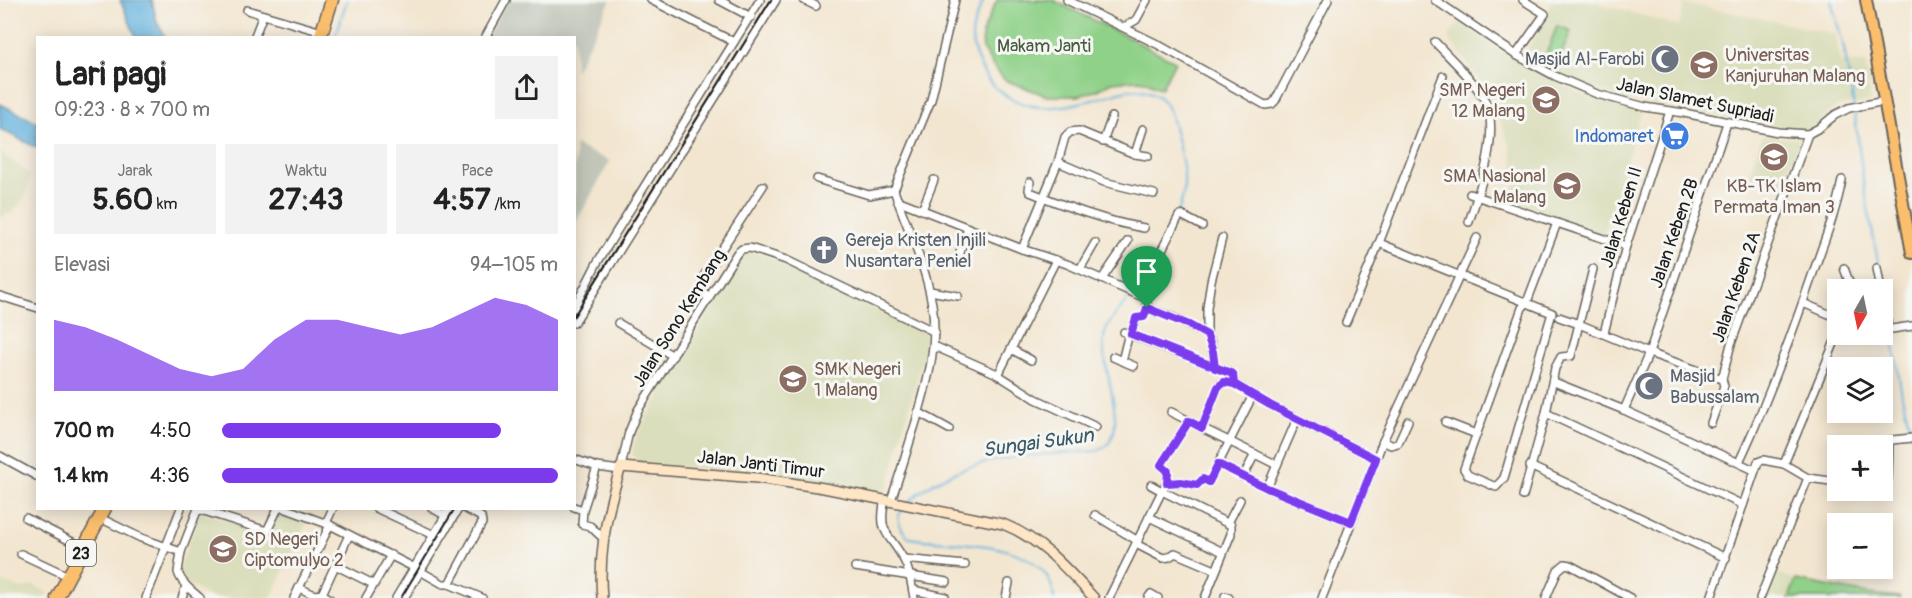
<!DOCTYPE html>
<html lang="id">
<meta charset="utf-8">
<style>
:root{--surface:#fff;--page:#f2f2f2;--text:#222;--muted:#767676;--accent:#7c3aed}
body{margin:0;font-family:Pangolin,sans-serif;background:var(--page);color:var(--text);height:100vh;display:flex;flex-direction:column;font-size:22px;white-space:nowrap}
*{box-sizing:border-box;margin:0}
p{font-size:20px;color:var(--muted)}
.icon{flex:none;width:33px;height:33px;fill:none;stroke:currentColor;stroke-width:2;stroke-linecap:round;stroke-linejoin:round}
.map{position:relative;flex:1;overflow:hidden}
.details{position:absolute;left:36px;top:36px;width:540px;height:474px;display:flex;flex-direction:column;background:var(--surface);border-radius:0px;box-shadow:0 3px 15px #0003}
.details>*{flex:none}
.needle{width:39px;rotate:189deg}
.buttons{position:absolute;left:1827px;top:279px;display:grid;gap:12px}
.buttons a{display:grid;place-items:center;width:66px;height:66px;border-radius:0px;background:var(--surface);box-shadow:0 3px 15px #0003;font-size:30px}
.pin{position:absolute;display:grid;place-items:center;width:51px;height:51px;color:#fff;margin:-62px -26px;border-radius:50% 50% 50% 0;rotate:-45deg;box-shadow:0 0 6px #0007}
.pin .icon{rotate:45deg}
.round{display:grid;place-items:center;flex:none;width:63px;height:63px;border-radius:0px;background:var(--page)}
.overview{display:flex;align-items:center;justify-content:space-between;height:102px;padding:0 18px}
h1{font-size:33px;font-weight:800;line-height:45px}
.metrics{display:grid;grid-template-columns:repeat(3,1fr);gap:9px;height:102px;padding:6px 18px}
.metrics div{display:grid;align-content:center;border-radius:0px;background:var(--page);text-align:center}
.metrics b{font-size:30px;font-weight:800}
.metrics small{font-size:16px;font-weight:400}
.metrics p{font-size:16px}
.chart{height:168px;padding:12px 18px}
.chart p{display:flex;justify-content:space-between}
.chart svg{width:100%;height:108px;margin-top:6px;fill:var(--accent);opacity:.7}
ul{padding:0 18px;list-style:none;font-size:20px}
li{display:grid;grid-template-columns:96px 72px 1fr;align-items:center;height:45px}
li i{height:15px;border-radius:8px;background:var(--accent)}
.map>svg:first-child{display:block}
.built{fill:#dbdebc}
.industrial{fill:#c1c6b9}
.green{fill:#90d189;stroke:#567652;stroke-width:1.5}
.water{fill:#64b2de;stroke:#40677d;stroke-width:1.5}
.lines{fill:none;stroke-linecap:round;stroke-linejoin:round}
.stream{stroke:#64b2de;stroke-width:2}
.street-casing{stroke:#67635b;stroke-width:10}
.secondary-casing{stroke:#67635b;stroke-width:12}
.primary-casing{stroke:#67635b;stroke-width:14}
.highway-casing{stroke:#67635b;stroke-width:15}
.street{stroke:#fff;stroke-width:7}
.secondary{stroke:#fde5c5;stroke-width:9}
.primary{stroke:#fabe6d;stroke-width:10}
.highway{stroke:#fabe6d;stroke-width:12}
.rail{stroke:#1c1c1c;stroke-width:2}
.route-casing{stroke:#fff;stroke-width:12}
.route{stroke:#7c3aed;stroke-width:8}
.labels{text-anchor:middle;stroke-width:6;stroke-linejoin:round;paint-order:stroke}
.shield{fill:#f6f6f2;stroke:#5d5d5c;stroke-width:1.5}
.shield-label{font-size:16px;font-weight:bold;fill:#1c1c1c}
.park-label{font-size:18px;fill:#455b42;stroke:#f6f6f2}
.education-label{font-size:18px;fill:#785e54;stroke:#f6f6f2;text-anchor:start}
.worship-label{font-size:18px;fill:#5b616d;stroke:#f6f6f2;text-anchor:start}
.street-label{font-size:18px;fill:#1c1c1c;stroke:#f6f6f2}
.shop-label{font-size:18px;fill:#366cbe;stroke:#f6f6f2;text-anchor:end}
.water-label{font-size:20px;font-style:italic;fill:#39586a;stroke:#f6f6f2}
</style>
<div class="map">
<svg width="1912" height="598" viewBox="0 0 1912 598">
<rect width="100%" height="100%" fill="#f6f6f2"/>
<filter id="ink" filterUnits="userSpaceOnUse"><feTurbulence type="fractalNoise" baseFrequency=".0167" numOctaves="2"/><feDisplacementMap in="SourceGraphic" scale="12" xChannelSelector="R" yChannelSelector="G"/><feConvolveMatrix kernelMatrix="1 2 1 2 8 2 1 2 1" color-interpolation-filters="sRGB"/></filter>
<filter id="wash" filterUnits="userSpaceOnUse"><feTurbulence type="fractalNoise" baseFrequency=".008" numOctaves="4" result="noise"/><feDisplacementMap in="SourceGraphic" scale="24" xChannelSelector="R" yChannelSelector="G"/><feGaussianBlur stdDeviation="1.35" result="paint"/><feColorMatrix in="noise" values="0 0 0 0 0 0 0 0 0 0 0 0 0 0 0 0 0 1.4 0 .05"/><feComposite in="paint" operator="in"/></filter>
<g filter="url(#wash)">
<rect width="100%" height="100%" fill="#f3e6d0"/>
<!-- built -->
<g class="built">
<polygon points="1552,0 1587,0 1679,26 1684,3 1836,34 1840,62 1866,63 1871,102 1836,107 1810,129 1796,130 1624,99 1571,79 1523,55 1549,15 1548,8"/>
<polygon points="1460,22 1501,51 1545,76 1579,93 1641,113 1603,236 1510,198 1520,174 1515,171 1511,149 1490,94 1448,37"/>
<polygon points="1762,136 1800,139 1782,187 1749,176"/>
<polygon points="0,152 31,175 26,196 12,213 0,217"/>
<polygon points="751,252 763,255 925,333 927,343 887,489 878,491 760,472 638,463 632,454 635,439 649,414 742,256"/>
<polygon points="281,509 309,517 271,598 212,598 184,582 180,573 181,564 200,513 267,533"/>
<polygon points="1773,571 1796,580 1789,598 1763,598"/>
<polygon points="0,580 20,589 33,585 48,592 45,598 0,598"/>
</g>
<!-- industrial -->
<g class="industrial">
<polygon points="508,0 611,0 575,71 574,38 486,38"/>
<polygon points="575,145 610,161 575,224"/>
</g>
<!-- green -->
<g class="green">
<polygon points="997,0 1053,0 1175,61 1161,89 1145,81 1138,80 1112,82 1098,90 1078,96 1047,96 1005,80 995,69 983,50 982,34"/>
<polygon points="1557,26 1571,31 1558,62 1545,57"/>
<polygon points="1796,580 1863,593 1900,597 1900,598 1789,598"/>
</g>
<!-- water -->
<g class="water">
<polygon points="120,0 152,0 157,23 166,37 136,37"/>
<polygon points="0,104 37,122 37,148 0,129"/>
</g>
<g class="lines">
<!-- stream -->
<g class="stream">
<path d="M984,0C969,31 967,42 984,73C990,85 1002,94 1014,100C1041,114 1075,105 1103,97C1121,92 1133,85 1152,93C1171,100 1173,125 1178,143C1185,171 1188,188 1177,215"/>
<polyline points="1831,0 1843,44 1852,93 1864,187 1879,267"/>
<polyline points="335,38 347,0"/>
<polyline points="1135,290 1145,275"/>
<polyline points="1890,322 1902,396 1912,437"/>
<path d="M908,503C958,453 1032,456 1097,451C1136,438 1099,368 1104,338C1106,323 1122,307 1131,295"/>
<path d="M904,507L898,516C899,526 902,531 910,538C950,546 1019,537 1047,576C1051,582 1053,591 1054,598"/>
</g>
</g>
</g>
<g filter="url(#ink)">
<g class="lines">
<!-- street casing -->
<g class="street-casing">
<g id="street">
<polyline points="651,0 734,42"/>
<polyline points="719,0 751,17"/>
<polyline points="804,0 816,6"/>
<polyline points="1067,0 1157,44 1265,105 1272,104 1275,101 1328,0"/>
<polyline points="1435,0 1516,55 1555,76 1597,94 1645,107 1684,113 1778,132 1808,134 1819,128 1835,115 1849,108 1885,101"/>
<polyline points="247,10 322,32"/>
<polyline points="1124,27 1136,20 1147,0"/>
<polyline points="254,38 263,15"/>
<polyline points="485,38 506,0"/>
<path d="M1435,42C1452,60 1472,78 1484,99C1502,130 1479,191 1469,222"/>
<polyline points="1516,55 1545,14 1523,0"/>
<polyline points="1443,76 1379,243 1552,313 1504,478 1496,487 1468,475 1464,469 1522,308 1527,302 1557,223"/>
<polyline points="1103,142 1112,117"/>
<polyline points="1135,154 1148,156"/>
<polyline points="1058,162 1104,182 1154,194"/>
<polyline points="817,179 869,195 894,190"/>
<path d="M1030,182L1029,190L1030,192C1068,207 1104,221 1144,228"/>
<polyline points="1470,194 1626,246"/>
<polyline points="897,200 1022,249 1067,264 1145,298 1147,301 1147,308 1174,318 1207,335"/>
<polyline points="922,210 934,180"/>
<polyline points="1022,249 1058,162 1065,137 1070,132 1079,131 1135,154 1143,129"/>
<polyline points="958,259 968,228"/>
<polyline points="1844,268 1852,290"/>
<polyline points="1877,268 1881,290"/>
<polyline points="1080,269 1095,243"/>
<polyline points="1593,269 1579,324 1649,353 1722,379 1731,344 1808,134"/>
<polyline points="1102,279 1128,241"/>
<polyline points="930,291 958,296"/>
<polyline points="1139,295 1179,216 1181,215 1202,226"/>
<polyline points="1882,295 1887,318 1887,330"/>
<polyline points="0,296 38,308"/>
<polyline points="709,299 702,290 704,276 763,186"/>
<polyline points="1803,303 1838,318"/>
<polyline points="574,308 597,263 760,0"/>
<polyline points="1346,322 1379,243"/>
<polyline points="574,323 776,0"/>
<polyline points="618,323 673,356"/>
<polyline points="1885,330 1912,326"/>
<polyline points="1124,332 1233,374 1234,384"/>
<polyline points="1129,333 1122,361 1134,366"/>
<polyline points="1604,333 1626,246 1670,111"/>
<polyline points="1131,334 1136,319 1144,317 1147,308"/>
<polyline points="934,346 995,373 1036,399 1096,427"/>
<polyline points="1011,349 1031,360"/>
<polyline points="1113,357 1122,361"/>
<polyline points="1215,368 1211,343 1207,335 1207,308 1211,281 1222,238"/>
<polyline points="998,375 1056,260"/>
<polyline points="1554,382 1624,410 1754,470"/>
<polyline points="1624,410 1649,353 1727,123"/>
<polyline points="918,412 949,429"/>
<polyline points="1171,412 1189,421"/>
<polyline points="1546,413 1743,505"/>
<polyline points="1445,422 1476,434"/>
<polyline points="1711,423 1724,386 1722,379"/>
<polyline points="1383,441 1391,445 1398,443 1408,421"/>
<polyline points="1255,454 1202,428 1218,387 1224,382 1230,381 1270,405 1376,459"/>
<polyline points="0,456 38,477"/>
<polyline points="574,459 597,467 620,470"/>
<path d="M1739,462C1768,401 1791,337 1813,273C1824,242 1836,212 1842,180"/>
<polyline points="1218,464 1267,488 1351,522"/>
<polyline points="1784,464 1838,334"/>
<polyline points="1530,466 1726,558"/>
<polyline points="621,467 629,432 638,410 737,253 742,249 750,248 786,260 935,332"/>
<polyline points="1243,477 1255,454 1277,465"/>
<polyline points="1167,483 1168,471 1161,465 1189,421 1202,428"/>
<polyline points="1882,486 1886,484 1888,479 1889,442 1892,440 1912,438"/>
<polyline points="1267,488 1297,419"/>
<polyline points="1523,496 1546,413 1555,368 1561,357 1571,356 1579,324 1559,317"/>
<path d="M885,499C877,535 890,533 904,560C910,571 912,586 914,598"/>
<path d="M891,500C900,475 907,450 915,425C927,384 940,342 931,299C924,261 906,226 894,190L931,100L955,0"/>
<polyline points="574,507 583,510 597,467"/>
<polyline points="284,508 330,525 415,568"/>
<polyline points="376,508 434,535"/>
<polyline points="432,508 446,516"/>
<polyline points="583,510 582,524 590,526 604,539"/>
<polyline points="1095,515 1138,541"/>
<polyline points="1149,517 1223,552"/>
<polyline points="26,518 84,548"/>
<polyline points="100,518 141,538 181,552"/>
<polyline points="326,523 333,508"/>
<polyline points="1228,523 1240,500"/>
<polyline points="1136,544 1163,558 1169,557 1175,553 1215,570"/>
<polyline points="21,554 68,576"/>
<polyline points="904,559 965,565"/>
<polyline points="335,565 373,584"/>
<polyline points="855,567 947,582"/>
<polyline points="420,571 443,584 449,584 482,598"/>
<polyline points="449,584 482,523 481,517 464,508"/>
<polyline points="299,588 315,595 322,594 320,598"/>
<polyline points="913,590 945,597"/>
<polyline points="1225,596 1229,598"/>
<polyline points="146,598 181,508"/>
<polyline points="182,598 186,586"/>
<path d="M200,598C192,591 181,583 178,572L181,552L197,511L201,510L267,531L278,508"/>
<polyline points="294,598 330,525"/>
<polyline points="329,598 322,594 349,535"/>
<polyline points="366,598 391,555"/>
<polyline points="396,598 450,508"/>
<polyline points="404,598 459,508"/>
<polyline points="1006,598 1009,583"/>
<polyline points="1109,598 1162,491 1151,485"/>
<polyline points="1148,598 1151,594 1158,598"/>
<polyline points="1205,598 1231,534 1231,525 1162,491 1167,483 1181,482 1197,485 1203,479 1209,482 1253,395"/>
<polyline points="1322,598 1383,441 1477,238"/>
<polyline points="1546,598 1558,570 1565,564 1570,565 1630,598"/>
<polyline points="1711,598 1758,462 1763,460 1784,464 1808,478 1838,482"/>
<polyline points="1760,598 1808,478"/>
</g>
</g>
<!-- secondary casing -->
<g class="secondary-casing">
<path id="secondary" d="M602,598C598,554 607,509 621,467L757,478L824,488L1003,524C1041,539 1067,569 1094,598"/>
</g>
<!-- primary casing -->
<g class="primary-casing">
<polyline id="primary" points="1866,0 1912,253"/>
</g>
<!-- highway casing -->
<g class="highway-casing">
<g id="highway">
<polyline points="320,38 332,0"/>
<polyline points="57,598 105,508"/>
</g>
</g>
<!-- street -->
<use href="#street" class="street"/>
<!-- secondary -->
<use href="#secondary" class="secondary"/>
<!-- primary -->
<use href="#primary" class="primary"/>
<!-- highway -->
<use href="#highway" class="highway"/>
<!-- rail -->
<g class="rail">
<polyline points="574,316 771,0"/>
<polyline points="401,598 455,508"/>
</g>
</g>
</g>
<g class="lines" filter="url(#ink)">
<!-- route casing -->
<g class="route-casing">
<polyline id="route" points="1147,308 1189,325 1207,335 1213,352 1215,368 1233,374 1234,384 1224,382 1218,387 1202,428 1189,421 1161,465 1168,471 1167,483 1181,482 1197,485 1203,479 1209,482 1218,464 1267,488 1351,522 1376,459 1270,405 1234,384 1233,374 1131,334 1136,318 1144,317 1147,308"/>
</g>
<!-- route -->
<use href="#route" class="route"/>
</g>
<!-- icons -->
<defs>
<g id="mosque-disc" transform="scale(1.5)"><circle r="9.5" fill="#6b7280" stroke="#f6f6f2"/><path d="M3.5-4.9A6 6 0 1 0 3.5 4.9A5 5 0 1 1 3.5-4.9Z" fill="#fff"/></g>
<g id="university-disc" transform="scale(1.5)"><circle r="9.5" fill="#8d6e63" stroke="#f6f6f2"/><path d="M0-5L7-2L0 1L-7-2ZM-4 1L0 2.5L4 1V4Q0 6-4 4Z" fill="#fff"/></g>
<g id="school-disc" transform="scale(1.5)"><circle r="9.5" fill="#8d6e63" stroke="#f6f6f2"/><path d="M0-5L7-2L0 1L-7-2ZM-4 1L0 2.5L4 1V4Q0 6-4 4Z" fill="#fff"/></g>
<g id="supermarket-disc" transform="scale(1.5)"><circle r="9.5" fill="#3f7fe0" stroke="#f6f6f2"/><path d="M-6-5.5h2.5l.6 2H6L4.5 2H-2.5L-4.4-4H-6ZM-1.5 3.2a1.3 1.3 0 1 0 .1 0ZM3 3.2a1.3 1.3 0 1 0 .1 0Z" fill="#fff"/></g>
<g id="church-disc" transform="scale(1.5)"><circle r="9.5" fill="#6b7280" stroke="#f6f6f2"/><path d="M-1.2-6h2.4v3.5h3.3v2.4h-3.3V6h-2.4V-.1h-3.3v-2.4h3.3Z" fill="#fff"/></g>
</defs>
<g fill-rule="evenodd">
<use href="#mosque-disc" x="1665" y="59"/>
<use href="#university-disc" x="1704" y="65"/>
<use href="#school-disc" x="1546" y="100"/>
<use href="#supermarket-disc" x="1675" y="136"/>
<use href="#school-disc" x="1774" y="157"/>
<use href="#school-disc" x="1567" y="186"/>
<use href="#church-disc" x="824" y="250"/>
<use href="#school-disc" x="793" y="379"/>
<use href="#mosque-disc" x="1649" y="386"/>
<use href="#school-disc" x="223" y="549"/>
</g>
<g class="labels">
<!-- shield labels -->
<rect class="shield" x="66" y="540" width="30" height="26" rx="4.5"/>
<g class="shield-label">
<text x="81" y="559">23</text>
</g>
<!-- park labels -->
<g class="park-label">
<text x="1044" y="52">Makam Janti</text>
</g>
<!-- education labels -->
<g class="education-label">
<text x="1725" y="61">Universitas<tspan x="1725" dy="21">Kanjuruhan Malang</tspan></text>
<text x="1525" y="96" text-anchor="end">SMP Negeri<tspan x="1525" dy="21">12 Malang</tspan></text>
<text x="1546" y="182" text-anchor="end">SMA Nasional<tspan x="1546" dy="21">Malang</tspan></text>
<text x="1774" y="192" text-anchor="middle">KB-TK Islam<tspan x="1774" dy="21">Permata Iman 3</tspan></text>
<text x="814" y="375">SMK Negeri<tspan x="814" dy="21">1 Malang</tspan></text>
<text x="244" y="545">SD Negeri<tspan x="244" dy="21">Ciptomulyo 2</tspan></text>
</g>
<!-- worship labels -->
<g class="worship-label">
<text x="1644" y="65" text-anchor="end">Masjid Al-Farobi</text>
<text x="845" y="246">Gereja Kristen Injili<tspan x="845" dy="21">Nusantara Peniel</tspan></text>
<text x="1670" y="382">Masjid<tspan x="1670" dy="21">Babussalam</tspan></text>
</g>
<!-- street labels -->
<g class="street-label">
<text transform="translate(1695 100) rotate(12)" y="6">Jalan Slamet Supriadi</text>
<text transform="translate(1621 217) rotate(-73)" y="6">Jalan Keben II</text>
<text transform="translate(1674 233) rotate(-71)" y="6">Jalan Keben 2B</text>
<text transform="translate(1736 287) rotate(-71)" y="6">Jalan Keben 2A</text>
<text transform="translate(679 318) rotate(-58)" y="6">Jalan Sono Kembang</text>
<text transform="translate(761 464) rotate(7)" y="6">Jalan Janti Timur</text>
</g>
<!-- shop labels -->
<g class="shop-label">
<text x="1654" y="142">Indomaret</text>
</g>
<!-- water labels -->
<g class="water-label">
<text transform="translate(1038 442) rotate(-8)" y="7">Sungai Sukun</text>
</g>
</g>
</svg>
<div class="buttons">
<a><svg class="needle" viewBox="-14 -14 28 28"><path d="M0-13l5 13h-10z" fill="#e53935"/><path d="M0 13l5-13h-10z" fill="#767676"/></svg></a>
<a><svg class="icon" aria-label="layers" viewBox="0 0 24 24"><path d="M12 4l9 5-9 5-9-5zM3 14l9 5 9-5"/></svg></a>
<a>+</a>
<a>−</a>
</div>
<div class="pin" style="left:1147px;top:308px;background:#1e9e55"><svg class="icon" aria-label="arrive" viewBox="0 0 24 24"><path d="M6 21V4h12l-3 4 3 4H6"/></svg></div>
<section class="details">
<div class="overview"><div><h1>Lari pagi</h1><p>09:23 · 8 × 700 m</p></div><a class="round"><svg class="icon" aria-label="share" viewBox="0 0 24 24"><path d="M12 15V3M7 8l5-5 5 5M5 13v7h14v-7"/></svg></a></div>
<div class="metrics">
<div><p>Jarak</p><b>5.60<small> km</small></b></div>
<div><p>Waktu</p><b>27:43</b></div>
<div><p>Pace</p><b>4:57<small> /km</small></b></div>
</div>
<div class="chart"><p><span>Elevasi</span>94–105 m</p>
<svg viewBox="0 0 160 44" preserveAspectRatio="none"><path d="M0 44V15L10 18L20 23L30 29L40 35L50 38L60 35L70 23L80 15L90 15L100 18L110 21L120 18L130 12L140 6L150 9L160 15V44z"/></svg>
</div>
<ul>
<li><b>700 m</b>4:50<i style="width:83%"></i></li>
<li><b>1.4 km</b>4:36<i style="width:100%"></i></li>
</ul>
</section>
</div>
